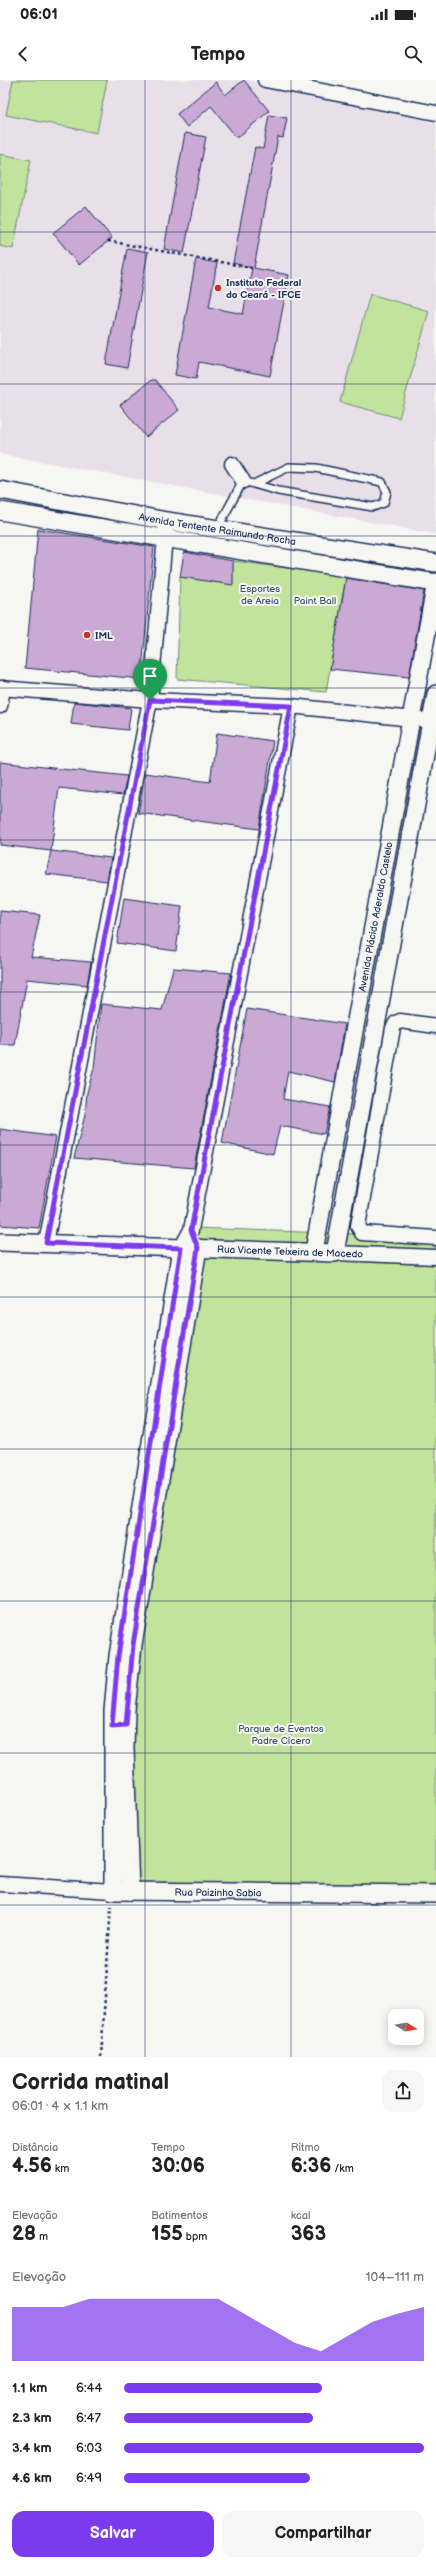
<!DOCTYPE html>
<html lang="pt">
<meta charset="utf-8">
<style>
:root{--surface:#fff;--page:#f6f6f6;--text:#222;--muted:#767676;--accent:#7c3aed}
body{margin:0;font-family:"Balsamiq Sans",sans-serif;background:var(--page);color:var(--text);height:100vh;display:flex;flex-direction:column;font-size:15px;white-space:nowrap}
*{box-sizing:border-box;margin:0}
p{font-size:13px;color:var(--muted)}
.icon{flex:none;width:22px;height:22px;fill:none;stroke:currentColor;stroke-width:2;stroke-linecap:round;stroke-linejoin:round}
.map{position:relative;height:1977px;overflow:hidden}
.side{display:flex;flex-direction:column;background:var(--surface);flex:1}
.side>*{flex:none}
.needle{width:26px;rotate:101deg}
.tools{position:absolute;left:388px;top:1929px;display:grid;gap:8px}
.tools a{display:grid;place-items:center;width:36px;height:36px;border-radius:8px;background:var(--surface);box-shadow:0 2px 10px #0003;font-size:20px}
.pin{position:absolute;display:grid;place-items:center;width:34px;height:34px;color:#fff;margin:-41px -17px;border-radius:50% 50% 50% 0;rotate:-45deg;box-shadow:0 0 4px #0007}
.pin .icon{rotate:45deg}
.round{display:grid;place-items:center;flex:none;width:42px;height:42px;border-radius:12px;background:var(--page)}
.head{display:flex;align-items:center;justify-content:space-between;height:68px;padding:0 12px}
h1{font-size:22px;font-weight:700;line-height:30px}
.metrics{display:grid;grid-template-columns:repeat(3,1fr);gap:6px;height:68px;padding:4px 12px}
.metrics div{display:grid;align-content:center}
.metrics b{font-size:20px;font-weight:700}
.metrics small{font-size:11px;font-weight:400}
.metrics p{font-size:11px}
.chart{height:112px;padding:8px 12px}
.chart p{display:flex;justify-content:space-between}
.chart svg{width:100%;height:72px;margin-top:4px;fill:var(--accent);opacity:.7}
.cta{display:flex;gap:8px;margin-top:auto;padding:8px 12px}
.cta a{flex:1;height:46px;border-radius:12px;background:var(--accent);color:#fff;font-size:16px;font-weight:700;line-height:46px;text-align:center}
.cta a+a{background:var(--page);color:var(--text)}
ul{padding:0 12px;list-style:none;font-size:13px}
li{display:grid;grid-template-columns:64px 48px 1fr;align-items:center;height:30px}
li i{height:10px;border-radius:5px;background:var(--accent)}
.status{display:flex;justify-content:space-between;align-items:center;height:28px;padding:0 20px;background:var(--surface);direction:ltr}
.status svg{height:11px;fill:currentColor}
header{display:flex;justify-content:space-between;align-items:center;height:52px;padding:0 12px;background:var(--surface);font-size:18px;font-weight:700}
.map>svg:first-child{display:block}
.built{fill:#e9dfe9}
.green{fill:#c1e39c;stroke:#6e897d}
.building{fill:#caa9d5;stroke:#1b2f5e}
.lines{fill:none;stroke-linecap:round;stroke-linejoin:round}
.service-casing{stroke:#1b2f5e;stroke-width:10}
.minor-casing{stroke:#1b2f5e;stroke-width:17}
.tertiary-casing{stroke:#1b2f5e;stroke-width:20}
.path{stroke:#1b2f5e;stroke-width:2.5;stroke-dasharray:3 3;stroke-linecap:butt}
.service{stroke:#f6f6f2;stroke-width:7}
.minor{stroke:#f6f6f2;stroke-width:14}
.tertiary{stroke:#f6f6f2;stroke-width:17}
.route-casing{stroke:#fff;stroke-width:8}
.route{stroke:#7c3aed;stroke-width:5}
.grid{fill:none;stroke:#1b2f5e;stroke-width:1;stroke-opacity:0.55}
.poi-dot{fill:#c8321e;stroke:#f6f6f2;stroke-width:1.5}
.labels{text-anchor:middle;stroke-width:4;stroke-linejoin:round;paint-order:stroke}
.poi-label{font-size:10px;font-weight:bold;fill:#1b2f5e;stroke:#f6f6f2;text-anchor:start}
.street-label{font-size:10px;fill:#1b2f5e;stroke:#f6f6f2}
.park-label{font-size:10px;fill:#3c536a;stroke:#f6f6f2}
</style>
<div class="status"><b>06:01</b><svg viewBox="0 0 49 12"><path d="M0 12V9h3v3zM5 12V6h3v6zM10 12V3h3v9zM15 12V0h3v12zM26 1h20v11H26zM47 4h2v5h-2z"/></svg></div>
<header><svg class="icon" aria-label="back" viewBox="0 0 24 24"><path d="M15 5l-7 7 7 7"/></svg>Tempo<svg class="icon" aria-label="search" viewBox="0 0 24 24"><circle cx="10" cy="10" r="6"/><path d="M15 15l6 6"/></svg></header>
<div class="map">
<svg width="436" height="1977" viewBox="0 0 436 1977">
<rect width="100%" height="100%" fill="#f6f6f2"/>
<filter id="ink" filterUnits="userSpaceOnUse"><feTurbulence type="fractalNoise" baseFrequency=".025" numOctaves="2"/><feDisplacementMap in="SourceGraphic" scale="8" xChannelSelector="R" yChannelSelector="G"/><feConvolveMatrix kernelMatrix="1 2 1 2 8 2 1 2 1" color-interpolation-filters="sRGB"/></filter>
<g filter="url(#ink)">
<!-- built -->
<polygon class="built" points="0,0 248,0 436,43 435,454 0,374"/>
<!-- green -->
<g class="green">
<polygon points="13,0 107,0 97,53 6,35"/>
<polygon points="0,74 31,80 13,169 0,166"/>
<polygon points="370,214 429,231 399,338 340,322"/>
<polygon points="233,481 346,496 326,612 177,599 180,497 232,504"/>
<polygon points="194,1148 436,1157 436,1814 131,1809 125,1658 195,1185"/>
</g>
<!-- building -->
<g class="building">
<polygon points="244,0 269,31 237,58 211,26 187,47 177,34 216,2 225,15"/>
<polygon points="269,35 287,38 283,58 278,57 254,188 289,195 270,296 199,282 196,299 175,295 196,179 217,183 209,227 243,234 252,188 233,183 255,67 263,69"/>
<polygon points="185,53 206,57 184,173 164,169"/>
<polygon points="86,126 112,158 79,185 53,153"/>
<polygon points="127,168 148,172 127,288 106,284"/>
<polygon points="151,300 155,300 179,330 146,357 120,325"/>
<polygon points="38,449 154,467 141,599 25,588"/>
<polygon points="184,472 233,481 233,505 180,497"/>
<polygon points="346,498 424,511 409,597 330,589"/>
<polygon points="74,622 131,628 128,650 71,644"/>
<polygon points="217,653 273,661 259,749 138,733 145,693 210,702"/>
<polygon points="0,682 61,689 127,696 123,715 59,708 51,771 0,765"/>
<polygon points="51,771 111,778 107,801 46,794"/>
<polygon points="124,818 182,826 176,871 117,863"/>
<polygon points="0,831 40,835 31,877 91,882 87,905 27,899 15,965 0,965"/>
<polygon points="173,888 231,893 194,1088 74,1078 85,1035 87,1012 94,988 101,924 162,930"/>
<polygon points="247,929 345,944 335,1002 288,991 283,1019 330,1027 324,1054 280,1046 273,1074 222,1063"/>
<polygon points="0,1049 56,1057 39,1148 0,1145"/>
</g>
<g class="lines">
<!-- service casing -->
<g class="service-casing">
<polyline id="service" points="217,449 243,401 278,411 373,427 384,423 387,412 382,402 316,388 289,387 256,403"/>
</g>
<!-- minor casing -->
<g class="minor-casing">
<g id="minor">
<polyline points="265,0 436,33"/>
<polyline points="232,384 243,401"/>
<polyline points="0,608 150,620 291,626 431,641"/>
<polyline points="0,626 3,608"/>
<polyline points="436,946 400,941 396,943 393,948 358,1146 362,1153 436,1158"/>
<polyline points="46,1163 150,620 166,447"/>
<polyline points="181,1168 191,1150 291,626"/>
<polyline points="335,1173 436,1177"/>
<polyline points="0,1804 113,1811"/>
</g>
</g>
<!-- tertiary casing -->
<g class="tertiary-casing">
<g id="tertiary">
<path id="s1" d="M0,410L167,441L436,483"/>
<polyline points="0,431 436,503"/>
<polyline points="0,1162 335,1173 436,614"/>
<path id="s2" d="M181,1168L118,1576L113,1631V1811L436,1814"/>
<path id="s3" d="M314,1171L436,502"/>
<polyline points="130,1811 125,1668 126,1630 133,1565 198,1168"/>
</g>
</g>
<!-- path -->
<g class="path">
<polyline points="108,161 252,188"/>
<polyline points="101,1977 111,1826"/>
</g>
<!-- service -->
<use href="#service" class="service"/>
<!-- minor -->
<use href="#minor" class="minor"/>
<!-- tertiary -->
<use href="#tertiary" class="tertiary"/>
</g>
</g>
<g class="lines" filter="url(#ink)">
<!-- route casing -->
<g class="route-casing">
<polygon id="route" points="150,620 291,626 191,1150 198,1168 133,1565 126,1645 112,1646 118,1576 181,1168 46,1163"/>
</g>
<!-- route -->
<use href="#route" class="route"/>
</g>
<!-- grid -->
<path class="grid" d="M145,0V1977M291,0V1977M0,152H436M0,304H436M0,456H436M0,608H436M0,760H436M0,912H436M0,1065H436M0,1217H436M0,1369H436M0,1521H436M0,1673H436M0,1825H436"/>
<!-- markers -->
<g class="poi-dot">
<circle cx="218" cy="208" r="4"/>
<circle cx="87" cy="555" r="4"/>
</g>
<g class="labels">
<!-- poi labels -->
<g class="poi-label">
<text x="226" y="206">Instituto Federal<tspan x="226" dy="12">do Ceará - IFCE</tspan></text>
<text x="95" y="559">IML</text>
</g>
<!-- street labels -->
<g class="street-label">
<text dy="4" stroke="none"><textPath href="#s1" startOffset="221">Avenida Tentente Raimundo Rocha</textPath></text>
<text dy="4" stroke="none"><textPath href="#s3" startOffset="340">Avenida Plácido Aderaldo Castelo</textPath></text>
<text transform="translate(290 1171) rotate(2)" y="4">Rua Vicente Teixeira de Macedo</text>
<text dy="4" stroke="none"><textPath href="#s2" startOffset="753">Rua Paizinho Sabia</textPath></text>
</g>
<!-- park labels -->
<g class="park-label">
<text x="260" y="512">Esportes<tspan x="260" dy="12">de Areia</tspan></text>
<text x="315" y="524">Paint Ball</text>
<text x="281" y="1652">Parque de Eventos<tspan x="281" dy="12">Padre Cícero</tspan></text>
</g>
</g>
</svg>
<div class="tools">
<a><svg class="needle" viewBox="-14 -14 28 28"><path d="M0-13l5 13h-10z" fill="#e53935"/><path d="M0 13l5-13h-10z" fill="#767676"/></svg></a>
</div>
<div class="pin" style="left:150px;top:620px;background:#1e9e55"><svg class="icon" aria-label="arrive" viewBox="0 0 24 24"><path d="M6 21V4h12l-3 4 3 4H6"/></svg></div>
</div>
<section class="side">
<div class="head"><div><h1>Corrida matinal</h1><p>06:01 · 4 × 1.1 km</p></div><a class="round"><svg class="icon" aria-label="share" viewBox="0 0 24 24"><path d="M12 15V3M7 8l5-5 5 5M5 13v7h14v-7"/></svg></a></div>
<div class="metrics">
<div><p>Distância</p><b>4.56<small> km</small></b></div>
<div><p>Tempo</p><b>30:06</b></div>
<div><p>Ritmo</p><b>6:36<small> /km</small></b></div>
</div>
<div class="metrics">
<div><p>Elevação</p><b>28<small> m</small></b></div>
<div><p>Batimentos</p><b>155<small> bpm</small></b></div>
<div><p>kcal</p><b>363</b></div>
</div>
<div class="chart"><p><span>Elevação</span>104–111 m</p>
<svg viewBox="0 0 160 44" preserveAspectRatio="none"><path d="M0 44V11L10 11L20 11L30 6L40 6L50 6L60 6L70 6L80 6L90 15L100 24L110 33L120 38L130 29L140 20L150 15L160 11V44z"/></svg>
</div>
<ul>
<li><b>1.1 km</b>6:44<i style="width:66%"></i></li>
<li><b>2.3 km</b>6:47<i style="width:63%"></i></li>
<li><b>3.4 km</b>6:03<i style="width:100%"></i></li>
<li><b>4.6 km</b>6:49<i style="width:62%"></i></li>
</ul>
<div class="cta"><a>Salvar</a><a>Compartilhar</a></div>
</section>
